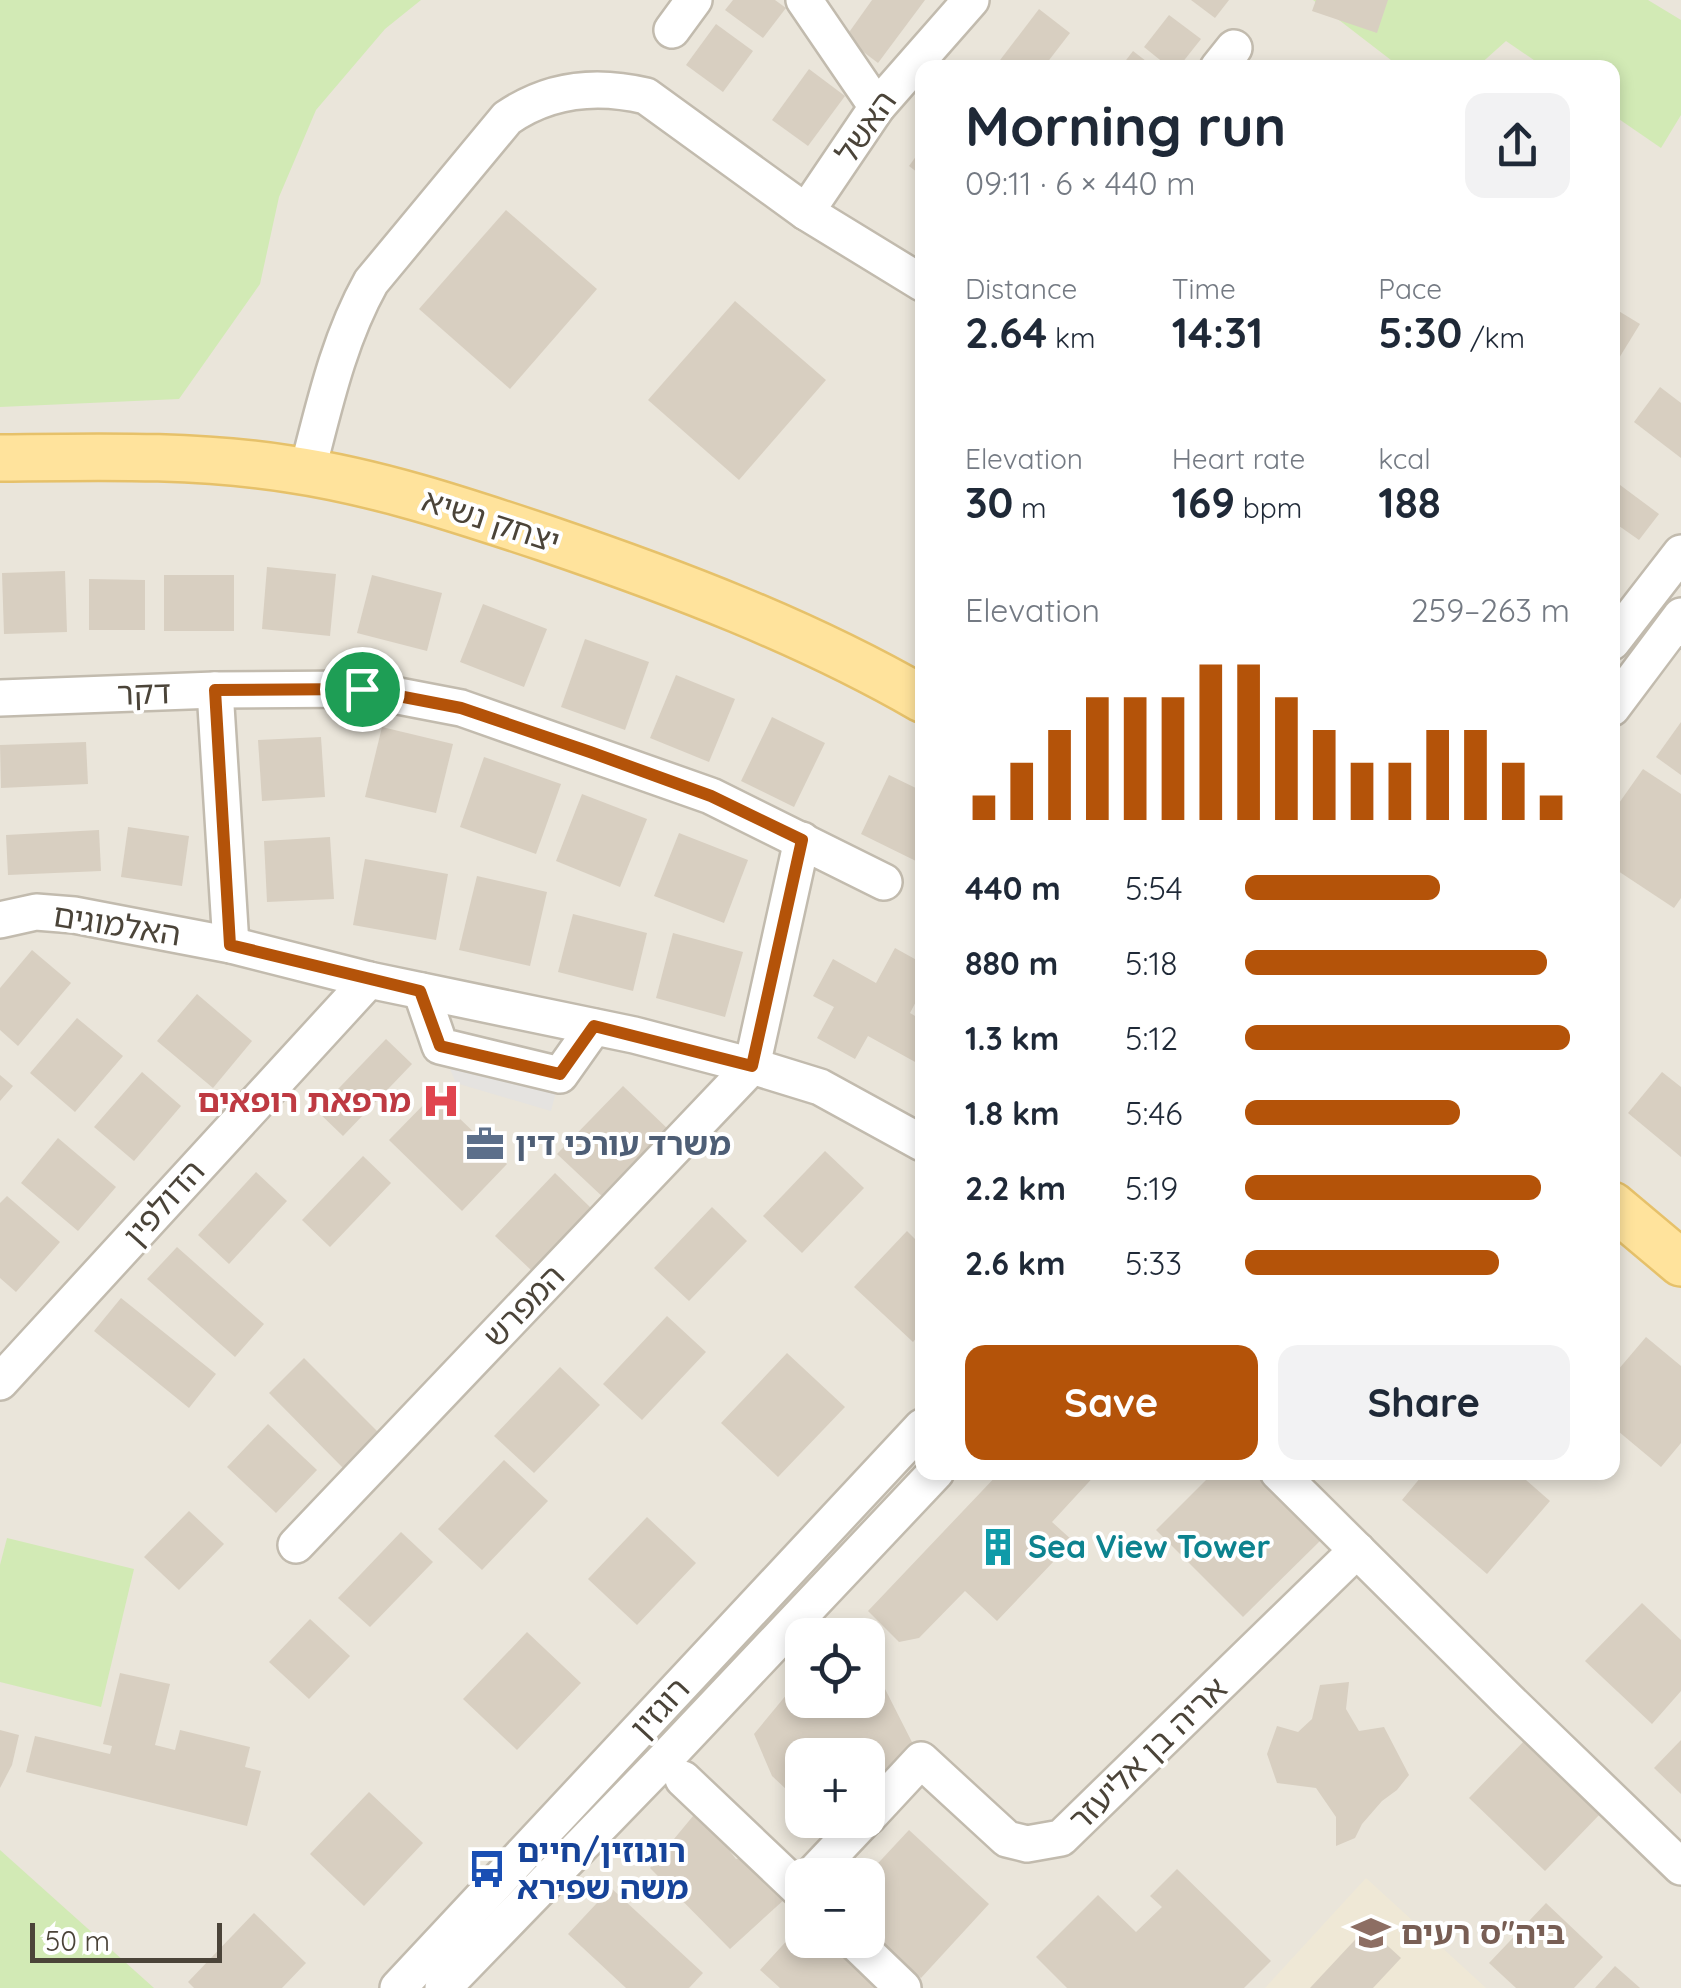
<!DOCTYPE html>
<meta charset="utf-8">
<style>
:root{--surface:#fff;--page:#f2f2f3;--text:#1f2937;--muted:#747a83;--accent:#b45309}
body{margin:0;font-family:Quicksand,"Noto Sans Hebrew",sans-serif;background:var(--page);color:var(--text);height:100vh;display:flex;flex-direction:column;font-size:38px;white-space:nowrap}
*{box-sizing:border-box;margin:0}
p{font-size:32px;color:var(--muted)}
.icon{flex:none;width:55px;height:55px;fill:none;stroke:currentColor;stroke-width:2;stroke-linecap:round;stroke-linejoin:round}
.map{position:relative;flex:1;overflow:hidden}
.details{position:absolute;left:915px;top:60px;width:705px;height:1420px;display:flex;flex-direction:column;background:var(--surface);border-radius:20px;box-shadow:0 5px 15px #0003}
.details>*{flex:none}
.controls{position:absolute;left:785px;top:1618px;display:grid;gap:20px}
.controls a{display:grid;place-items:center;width:100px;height:100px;border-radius:20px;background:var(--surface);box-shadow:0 5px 15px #0003;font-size:50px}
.scale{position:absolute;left:30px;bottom:25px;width:192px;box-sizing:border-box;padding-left:10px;border:5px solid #4b4439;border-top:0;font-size:28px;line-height:35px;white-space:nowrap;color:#4b4439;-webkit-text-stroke:8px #fff;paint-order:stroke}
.pin{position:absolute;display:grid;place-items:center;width:85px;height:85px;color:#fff;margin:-42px;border:5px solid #fff;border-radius:50%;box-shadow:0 2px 10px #0007}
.round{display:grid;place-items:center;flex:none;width:105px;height:105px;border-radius:20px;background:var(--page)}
.summary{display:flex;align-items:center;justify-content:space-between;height:170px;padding:0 50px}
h1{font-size:55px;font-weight:700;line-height:75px}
.metrics{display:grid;grid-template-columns:repeat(3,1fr);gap:15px;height:170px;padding:10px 50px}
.metrics div{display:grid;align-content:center}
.metrics b{font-size:42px;font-weight:700}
.metrics small{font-size:28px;font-weight:400}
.metrics p{font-size:28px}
.chart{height:280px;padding:20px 50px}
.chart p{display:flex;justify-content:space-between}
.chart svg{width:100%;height:180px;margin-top:10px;stroke:var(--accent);stroke-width:6}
.primary-button{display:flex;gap:20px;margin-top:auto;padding:20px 50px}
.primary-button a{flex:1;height:115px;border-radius:20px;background:var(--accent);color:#fff;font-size:40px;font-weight:700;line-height:115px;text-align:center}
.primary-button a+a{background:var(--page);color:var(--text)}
ul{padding:0 50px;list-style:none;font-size:32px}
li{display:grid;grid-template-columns:160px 120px 1fr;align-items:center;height:75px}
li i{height:25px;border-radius:12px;background:var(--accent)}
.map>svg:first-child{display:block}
.residential{fill:#eae5da;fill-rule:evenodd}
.education{fill:#efe8d6}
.green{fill:#d2eab5}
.parking{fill:#e5e3e0}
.building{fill:#d8cfc1}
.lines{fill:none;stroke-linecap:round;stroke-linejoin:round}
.minor-casing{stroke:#c2bbae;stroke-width:40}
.major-casing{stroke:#e6c16a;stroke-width:50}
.minor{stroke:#fff;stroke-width:35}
.major{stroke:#ffe39c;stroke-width:45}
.route-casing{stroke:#fff;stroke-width:20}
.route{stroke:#b45309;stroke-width:12}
.labels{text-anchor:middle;stroke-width:8;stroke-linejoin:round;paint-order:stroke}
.street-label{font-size:32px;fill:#4b4439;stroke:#fff}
.health-label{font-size:32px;font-weight:bold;fill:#be3a42;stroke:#fff;text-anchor:end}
.service-label{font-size:32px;font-weight:bold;fill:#4e5e75;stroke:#fff;text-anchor:start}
.culture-label{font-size:32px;font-weight:bold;fill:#0d838f;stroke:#fff;text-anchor:start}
.transit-label{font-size:32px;font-weight:bold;fill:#164399;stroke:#fff;text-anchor:start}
.education-label{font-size:32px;font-weight:bold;fill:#785e54;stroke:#fff;text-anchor:start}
</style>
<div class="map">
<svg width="1681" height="1988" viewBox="0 0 1681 1988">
<rect width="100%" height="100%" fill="#f6f3ec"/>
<!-- residential -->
<path class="residential" d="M0,0H1681V1988H0ZM922,68H1612V1472H922ZM802,1635H868V1700H802ZM802,1755H868V1820H802ZM802,1875H868V1940H802Z"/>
<!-- education -->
<polygon class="education" points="1366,1878 1486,1988 1265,1988"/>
<!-- green -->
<g class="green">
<polygon points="0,0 421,0 385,29 316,110 279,197 260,284 179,399 0,407"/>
<polygon points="1313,0 1648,0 1681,20 1681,115 1661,148 1613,115 1612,68 1544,67 1506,41 1477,67 1400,67"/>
<polygon points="7,1538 134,1569 101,1707 0,1682 0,1565"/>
<polygon points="0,1850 154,1988 0,1988"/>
</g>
<!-- parking -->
<polygon class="parking" points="431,1025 565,1057 551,1111 456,1083"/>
<!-- building -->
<g class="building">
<polygon points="733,0 775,0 786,8 763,38 725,10"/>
<polygon points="872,0 925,0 878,63 845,38"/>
<polygon points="1191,0 1229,0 1215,18"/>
<polygon points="1316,0 1388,0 1377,33 1312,11"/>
<polygon points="1039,9 1070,33 1043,68 994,68"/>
<polygon points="1169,15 1201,39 1178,68 1170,68 1144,47"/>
<polygon points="716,24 753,51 723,92 686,65"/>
<polygon points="1133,51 1155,68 1120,68"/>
<polygon points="809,69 845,96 808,146 772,120"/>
<polygon points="922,148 922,176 909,166"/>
<polygon points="506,210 597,289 510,389 419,309"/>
<polygon points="735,301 826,380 739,480 648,400"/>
<polygon points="1612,307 1640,324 1616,363 1612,361"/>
<polygon points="1660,387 1681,403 1681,458 1634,422"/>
<polygon points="1612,479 1659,514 1639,540 1612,521"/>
<polygon points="267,567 336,574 330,636 262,629"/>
<polygon points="65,571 67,632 4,634 2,573"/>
<rect x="164" y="575" width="70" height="56"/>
<polygon points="372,575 442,593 427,651 357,633"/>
<polygon points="89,579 145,580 145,630 89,630"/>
<polygon points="483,604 547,629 524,687 460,662"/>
<polygon points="585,639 649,662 625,730 561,707"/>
<polygon points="676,675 735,699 709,762 650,738"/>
<polygon points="772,717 825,743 794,807 741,781"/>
<polygon points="1681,722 1681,775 1656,757"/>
<polygon points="382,727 453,744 436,813 365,797"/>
<polygon points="321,737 325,797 262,801 258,740"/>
<polygon points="86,742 88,784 1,788 0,745"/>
<polygon points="484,757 561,784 536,854 460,827"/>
<polygon points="1643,769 1681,794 1681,898 1674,908 1612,867 1612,813"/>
<polygon points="889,775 922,791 922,864 861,834"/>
<polygon points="582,794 647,819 620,887 556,861"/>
<polygon points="128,827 189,836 182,886 121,877"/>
<polygon points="99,830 101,871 8,875 6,835"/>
<polygon points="679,833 748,860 724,923 654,896"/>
<polygon points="330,837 334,899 267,902 264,841"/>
<polygon points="365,859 448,874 436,940 353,925"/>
<polygon points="477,876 547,892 530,966 459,950"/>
<polygon points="573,914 647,933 633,991 558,972"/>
<polygon points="673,933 743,952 725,1017 656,998"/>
<polygon points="895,948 922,963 922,990 910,1013 922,1020 922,1053 917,1063 868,1036 855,1059 817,1038 834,1007 813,996 833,959 876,983"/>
<polygon points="32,950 71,983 18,1046 0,1030 0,988"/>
<polygon points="197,994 252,1041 213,1088 157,1041"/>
<polygon points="77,1018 123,1056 75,1112 30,1073"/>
<polygon points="386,1039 412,1064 343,1136 317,1111"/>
<polygon points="142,1072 181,1106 134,1161 94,1127"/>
<polygon points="1662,1072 1681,1087 1681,1157 1628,1113"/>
<polygon points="0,1075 13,1086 0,1101"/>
<polygon points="623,1086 670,1131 605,1199 557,1154"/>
<polygon points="434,1094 507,1164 462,1211 389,1140"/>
<polygon points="58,1138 116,1187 78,1231 21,1183"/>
<polygon points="825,1151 864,1188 802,1253 763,1216"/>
<polygon points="363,1156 391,1183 330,1247 302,1220"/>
<polygon points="256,1172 287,1201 229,1264 198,1235"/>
<polygon points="555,1173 592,1209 532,1271 495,1236"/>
<polygon points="7,1196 60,1242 16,1292 0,1278 0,1203"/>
<polygon points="712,1207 747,1241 689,1301 654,1268"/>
<polygon points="907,1231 922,1246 922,1331 913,1342 854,1287"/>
<polygon points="177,1247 264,1324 235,1357 147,1279"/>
<polygon points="121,1298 216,1374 189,1408 94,1331"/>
<polygon points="667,1316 706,1352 642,1420 603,1384"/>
<polygon points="1646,1337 1681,1366 1681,1443 1661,1467 1612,1426 1612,1377"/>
<polygon points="787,1353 845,1407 778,1477 721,1423"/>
<polygon points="304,1358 379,1433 344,1469 269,1393"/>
<polygon points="560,1367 600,1405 534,1473 494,1436"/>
<polygon points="268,1424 317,1470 276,1513 227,1467"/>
<polygon points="504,1460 548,1501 482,1570 438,1529"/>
<polygon points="1000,1472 1098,1472 1052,1522 1073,1541 997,1621 965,1591 919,1638 899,1642 868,1611"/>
<polygon points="1214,1472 1256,1472 1322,1539 1243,1617 1156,1530"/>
<polygon points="1425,1472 1517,1472 1550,1501 1487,1574 1402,1500"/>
<polygon points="189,1511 224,1544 179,1590 144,1557"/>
<polygon points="647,1517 696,1563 637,1625 588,1579"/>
<polygon points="401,1532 433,1562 370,1627 338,1598"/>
<polygon points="1642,1603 1681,1640 1681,1691 1652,1724 1585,1661"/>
<polygon points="310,1619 350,1656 309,1699 269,1662"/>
<polygon points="527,1632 581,1683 517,1750 463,1699"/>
<polygon points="120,1673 170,1684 155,1745 175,1750 180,1730 250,1747 245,1767 261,1771 247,1826 26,1772 35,1736 110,1754 112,1746 103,1744"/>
<polygon points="868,1675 883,1685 916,1750 868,1803 868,1755 802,1755 802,1804 772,1776 754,1734 802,1676 802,1700 868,1700"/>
<polygon points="1349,1682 1346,1709 1359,1731 1384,1727 1409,1775 1397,1790 1382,1801 1362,1824 1355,1838 1336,1846 1336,1817 1316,1788 1277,1783 1267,1754 1277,1726 1298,1732 1312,1719 1320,1685"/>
<polygon points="0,1730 19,1735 12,1765 0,1788"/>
<polygon points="1527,1738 1603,1811 1545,1871 1469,1798"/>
<polygon points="1681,1740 1681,1794 1654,1768"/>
<polygon points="369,1792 423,1843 364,1906 310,1854"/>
<polygon points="698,1810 736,1859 752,1855 786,1898 730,1949 650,1868"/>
<polygon points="909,1830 989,1904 921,1978 868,1929 868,1874"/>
<polygon points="1177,1869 1271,1961 1244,1988 1067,1988 1036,1957 1098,1895 1136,1932 1162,1907 1150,1896"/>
<polygon points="611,1888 703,1973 689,1988 626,1988 568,1934"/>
<polygon points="1546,1903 1603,1957 1574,1988 1516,1988 1489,1963"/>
<polygon points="254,1913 306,1963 282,1988 194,1988 188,1982"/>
<polygon points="802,1924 802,1940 824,1940 876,1988 780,1988 760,1970"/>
<polygon points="1367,1927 1401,1958 1373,1988 1310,1988"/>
<polygon points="1615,1966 1631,1980 1640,1988 1595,1988"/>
</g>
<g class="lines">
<!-- minor casing -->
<g class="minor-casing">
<g id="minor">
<polyline points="804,0 877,107"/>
<polyline points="672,30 694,0"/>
<polyline points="1218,68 1234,48"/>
<polyline points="806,212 877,107 971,0"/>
<path d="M307,472C324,407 338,341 371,282L507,118C549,89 596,84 646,96L806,212L922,283"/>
<polyline points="1612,642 1681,553"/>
<polyline points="215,690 231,945"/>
<polyline points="0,698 215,690 362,689 461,708 711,796 884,882"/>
<polyline points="1612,708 1681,616"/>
<polyline points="0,920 36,912 74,915 231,945 369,980 634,1035 752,1066 820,1087 922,1143"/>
<polyline points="421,991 440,1046 560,1075 594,1027"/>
<polyline points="0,1382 369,980"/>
<polyline points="1278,1472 1508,1700 1681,1867"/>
<polyline points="296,1545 752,1066 802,840"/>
<polyline points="683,1779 802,1892"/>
<polyline points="868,1817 921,1760 1007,1839 1027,1844 1061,1838 1357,1550"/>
<polyline points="812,1875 864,1820"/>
<polyline points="853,1940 903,1988"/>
<polyline points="398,1988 922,1427"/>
<polyline points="443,1988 663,1761 936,1472"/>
</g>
</g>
<!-- major casing -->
<g class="major-casing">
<g id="major">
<path d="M0,458C94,457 195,454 289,469C377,482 461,510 545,538C674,582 804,631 922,699"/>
<polyline points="1612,1205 1681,1263"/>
</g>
</g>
<!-- minor -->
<use href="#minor" class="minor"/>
<!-- major -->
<use href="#major" class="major"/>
</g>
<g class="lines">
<!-- route casing -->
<g class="route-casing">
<polygon id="route" points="362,689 461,708 590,752 711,796 802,840 752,1066 594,1026 560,1074 440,1046 420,991 230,945 215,690"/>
</g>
<!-- route -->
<use href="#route" class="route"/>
</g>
<!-- icons -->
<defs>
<g id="hospital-bare" transform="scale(3)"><path d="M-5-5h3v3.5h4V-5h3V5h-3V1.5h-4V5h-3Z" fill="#e0444e" stroke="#fff" stroke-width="2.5" paint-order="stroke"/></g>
<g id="office-bare" transform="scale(3)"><path d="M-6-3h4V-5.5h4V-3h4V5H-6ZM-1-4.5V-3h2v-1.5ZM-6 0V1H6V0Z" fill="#5c6f8a" stroke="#fff" stroke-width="2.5" paint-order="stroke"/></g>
<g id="building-bare" transform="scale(3)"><path d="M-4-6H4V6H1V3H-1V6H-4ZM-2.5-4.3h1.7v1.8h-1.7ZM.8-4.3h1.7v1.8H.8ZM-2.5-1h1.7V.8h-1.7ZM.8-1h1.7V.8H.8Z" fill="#0f9aa8" stroke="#fff" stroke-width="2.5" paint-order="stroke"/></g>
<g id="bus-bare" transform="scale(3)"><path d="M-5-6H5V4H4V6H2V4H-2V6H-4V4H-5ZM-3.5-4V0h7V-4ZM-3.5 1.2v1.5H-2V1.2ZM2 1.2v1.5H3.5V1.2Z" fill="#1a4fb4" stroke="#fff" stroke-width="2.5" paint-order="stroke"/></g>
<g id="school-bare" transform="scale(3)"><path d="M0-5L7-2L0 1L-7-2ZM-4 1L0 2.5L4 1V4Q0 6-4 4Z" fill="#8d6e63" stroke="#fff" stroke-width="2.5" paint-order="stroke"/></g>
</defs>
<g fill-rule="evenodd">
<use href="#hospital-bare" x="441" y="1101"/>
<use href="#office-bare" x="485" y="1144"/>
<use href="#building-bare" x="998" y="1547"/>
<use href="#bus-bare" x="487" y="1869"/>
<use href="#school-bare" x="1371" y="1933"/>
</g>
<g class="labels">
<!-- street labels -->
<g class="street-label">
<text transform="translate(866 127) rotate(-55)" y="11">האשל</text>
<text transform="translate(491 521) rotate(18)" y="11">יצחק נשיא</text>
<text transform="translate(144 693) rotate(-2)" y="11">דקר</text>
<text transform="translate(117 925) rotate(9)" y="11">האלמוגים</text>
<text transform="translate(164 1203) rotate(-48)" y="11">הדולפין</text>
<text transform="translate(524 1306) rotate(-46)" y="11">המפרש</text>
<text transform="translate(660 1708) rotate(-47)" y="11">רוגזין</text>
<text transform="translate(1148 1754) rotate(-44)" y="11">אריה בן אליעזר</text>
</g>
<!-- health labels -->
<g class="health-label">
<text x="411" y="1112">מרפאת רופאים</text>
</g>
<!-- service labels -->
<g class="service-label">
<text x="515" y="1155">משרד עורכי דין</text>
</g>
<!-- culture labels -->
<g class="culture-label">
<text x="1028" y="1558">Sea View Tower</text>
</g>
<!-- transit labels -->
<g class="transit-label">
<text x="517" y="1862">רוגוזין/חיים<tspan x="517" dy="37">משה שפירא</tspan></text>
</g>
<!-- education labels -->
<g class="education-label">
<text x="1401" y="1944">ביה"ס רעים</text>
</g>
</g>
</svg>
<div class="controls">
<a><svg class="icon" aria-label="locate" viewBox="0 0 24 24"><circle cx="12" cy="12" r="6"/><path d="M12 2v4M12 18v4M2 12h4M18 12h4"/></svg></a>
<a>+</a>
<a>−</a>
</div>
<div class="scale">50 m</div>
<div class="pin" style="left:362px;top:689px;background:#1e9e55"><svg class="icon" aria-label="arrive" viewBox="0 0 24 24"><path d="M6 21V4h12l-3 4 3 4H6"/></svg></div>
<section class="details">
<div class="summary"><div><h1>Morning run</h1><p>09:11 · 6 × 440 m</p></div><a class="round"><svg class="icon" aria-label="share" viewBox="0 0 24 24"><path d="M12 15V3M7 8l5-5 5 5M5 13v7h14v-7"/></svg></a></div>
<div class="metrics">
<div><p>Distance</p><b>2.64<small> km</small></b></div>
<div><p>Time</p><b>14:31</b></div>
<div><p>Pace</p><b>5:30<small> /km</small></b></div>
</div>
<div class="metrics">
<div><p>Elevation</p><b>30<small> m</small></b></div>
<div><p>Heart rate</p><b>169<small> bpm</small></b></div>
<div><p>kcal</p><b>188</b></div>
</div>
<div class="chart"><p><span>Elevation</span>259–263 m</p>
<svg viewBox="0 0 160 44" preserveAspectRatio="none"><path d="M5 44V38M15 44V30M25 44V22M35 44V14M45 44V14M55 44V14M65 44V6M75 44V6M85 44V14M95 44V22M105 44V30M115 44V30M125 44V22M135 44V22M145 44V30M155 44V38"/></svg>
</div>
<ul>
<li><b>440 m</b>5:54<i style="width:60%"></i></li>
<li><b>880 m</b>5:18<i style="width:93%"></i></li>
<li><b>1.3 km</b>5:12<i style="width:100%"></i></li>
<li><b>1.8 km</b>5:46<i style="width:66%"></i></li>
<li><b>2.2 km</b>5:19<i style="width:91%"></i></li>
<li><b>2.6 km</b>5:33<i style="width:78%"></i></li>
</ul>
<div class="primary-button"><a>Save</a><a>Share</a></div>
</section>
</div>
